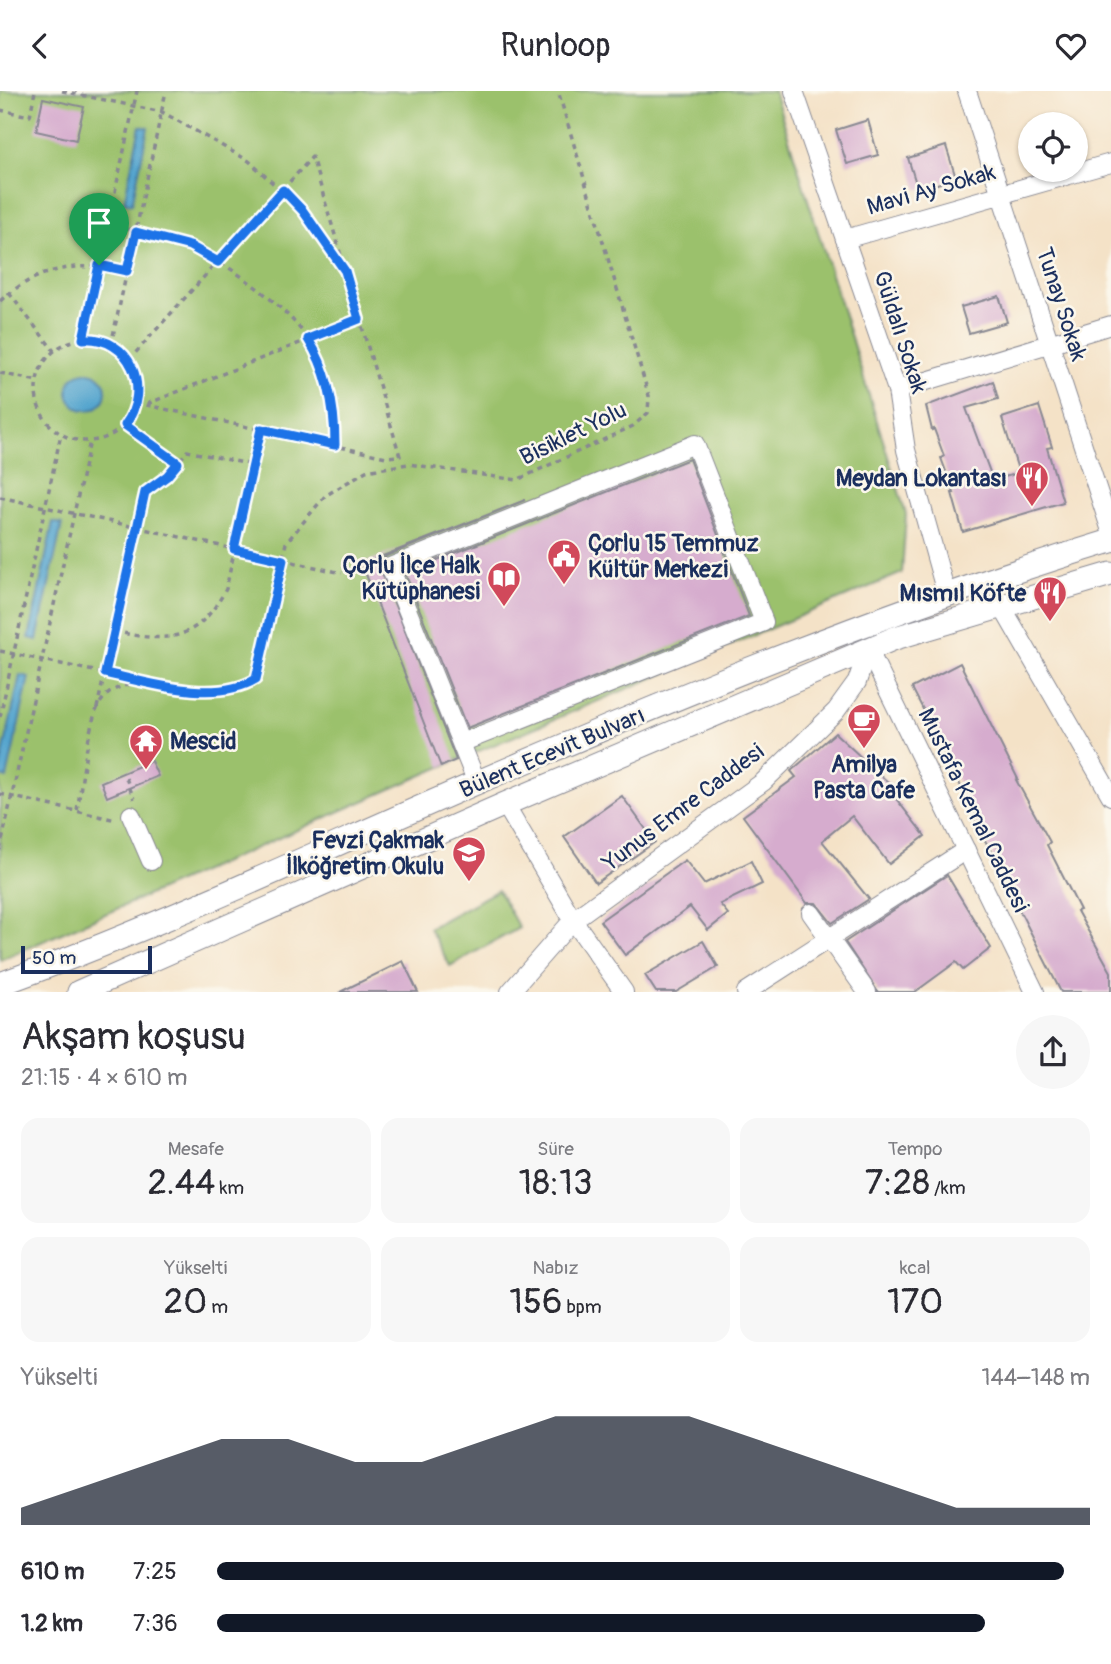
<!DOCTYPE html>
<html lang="tr">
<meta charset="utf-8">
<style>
:root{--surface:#fff;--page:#f7f7f7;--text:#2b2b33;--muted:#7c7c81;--accent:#111827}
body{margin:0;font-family:Pangolin,sans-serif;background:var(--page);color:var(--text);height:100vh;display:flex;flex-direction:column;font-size:26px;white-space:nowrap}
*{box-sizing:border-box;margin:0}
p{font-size:23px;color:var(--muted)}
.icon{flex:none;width:38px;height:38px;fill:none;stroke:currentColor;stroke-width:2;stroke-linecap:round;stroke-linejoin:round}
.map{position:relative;height:901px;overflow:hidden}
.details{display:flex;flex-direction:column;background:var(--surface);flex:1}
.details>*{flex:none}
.controls{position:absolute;left:1018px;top:21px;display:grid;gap:14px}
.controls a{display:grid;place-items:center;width:70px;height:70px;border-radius:50%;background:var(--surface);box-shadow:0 2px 5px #0004;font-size:35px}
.scale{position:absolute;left:21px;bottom:18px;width:131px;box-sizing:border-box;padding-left:7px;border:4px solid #1b2f5e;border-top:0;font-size:19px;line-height:24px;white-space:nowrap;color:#1b2f5e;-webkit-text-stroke:5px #fbf7ec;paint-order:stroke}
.pin{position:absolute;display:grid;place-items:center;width:60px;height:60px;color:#fff;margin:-72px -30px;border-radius:50% 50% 50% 0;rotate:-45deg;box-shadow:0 0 7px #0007}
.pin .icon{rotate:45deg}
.round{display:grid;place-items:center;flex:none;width:74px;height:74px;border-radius:37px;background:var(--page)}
.summary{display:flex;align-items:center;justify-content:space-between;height:119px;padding:0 21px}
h1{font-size:38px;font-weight:600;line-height:52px}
.stats{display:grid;grid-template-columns:repeat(3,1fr);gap:10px;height:119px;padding:7px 21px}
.stats div{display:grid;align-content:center;border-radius:18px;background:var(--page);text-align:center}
.stats b{font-size:35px;font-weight:600}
.stats small{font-size:19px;font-weight:400}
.stats p{font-size:19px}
.chart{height:196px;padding:14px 21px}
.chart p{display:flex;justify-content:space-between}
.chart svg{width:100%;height:126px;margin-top:7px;fill:var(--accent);opacity:.7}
ul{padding:0 21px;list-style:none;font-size:23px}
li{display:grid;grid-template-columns:112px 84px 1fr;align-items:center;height:52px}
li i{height:18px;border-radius:9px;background:var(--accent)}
header{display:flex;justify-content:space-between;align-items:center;height:91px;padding:0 21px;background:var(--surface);font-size:32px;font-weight:600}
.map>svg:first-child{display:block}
.green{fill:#9bc16c;stroke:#5b7865;stroke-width:2}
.water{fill:#54a5ce;stroke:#386a96;stroke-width:2}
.building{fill:#d6acce}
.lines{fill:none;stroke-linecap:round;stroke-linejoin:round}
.minor-casing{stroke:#888892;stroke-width:20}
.major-casing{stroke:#888892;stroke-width:25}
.path{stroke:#888892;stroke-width:3.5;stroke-dasharray:5 5;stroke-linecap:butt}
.minor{stroke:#fff;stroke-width:18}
.major{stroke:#fff;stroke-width:23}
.route-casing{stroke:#fff;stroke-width:14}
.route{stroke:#1a73e8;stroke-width:9}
.labels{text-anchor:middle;stroke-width:5;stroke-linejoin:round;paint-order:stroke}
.street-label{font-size:23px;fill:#1b2f5e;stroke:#fbf7ec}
.poi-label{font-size:23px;font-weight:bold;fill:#1b2f5e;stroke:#fbf7ec;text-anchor:end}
</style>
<header><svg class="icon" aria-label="back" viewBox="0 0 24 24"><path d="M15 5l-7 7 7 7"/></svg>Runloop<svg class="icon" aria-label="heart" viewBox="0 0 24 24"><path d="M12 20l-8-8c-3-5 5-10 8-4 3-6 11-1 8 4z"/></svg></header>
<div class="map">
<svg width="1111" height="901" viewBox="0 0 1111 901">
<rect width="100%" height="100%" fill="#fbf7ec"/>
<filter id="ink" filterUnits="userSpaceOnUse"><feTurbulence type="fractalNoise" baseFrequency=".0143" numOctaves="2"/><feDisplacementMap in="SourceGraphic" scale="14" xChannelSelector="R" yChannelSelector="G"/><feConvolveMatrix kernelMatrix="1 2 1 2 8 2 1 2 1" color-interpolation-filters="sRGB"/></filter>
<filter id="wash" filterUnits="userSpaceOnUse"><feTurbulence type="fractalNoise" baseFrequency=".00686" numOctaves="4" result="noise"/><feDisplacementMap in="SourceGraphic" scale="28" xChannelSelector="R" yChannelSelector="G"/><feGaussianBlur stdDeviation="1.57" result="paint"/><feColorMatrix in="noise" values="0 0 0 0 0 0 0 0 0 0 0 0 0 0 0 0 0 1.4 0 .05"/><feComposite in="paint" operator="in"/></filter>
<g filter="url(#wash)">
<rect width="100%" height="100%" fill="#f4e2c7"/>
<!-- green -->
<g class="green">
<polygon points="0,0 774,0 906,423 902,482 441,676 0,869"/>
<polygon points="498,799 519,837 450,875 429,837"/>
</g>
<!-- water -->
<g class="water">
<polygon points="140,35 148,37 132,113 124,111"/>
<circle cx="87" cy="300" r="19"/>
<polygon points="53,431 62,433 37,549 29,547"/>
<polygon points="20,584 29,586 7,687 0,685 0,677"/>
</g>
<g id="blocks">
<!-- building -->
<g class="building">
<polygon points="43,7 84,16 76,49 36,40"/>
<polygon points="868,29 878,64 847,73 836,39"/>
<polygon points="946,55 956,87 918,99 908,67"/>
<polygon points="999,205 1007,231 969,242 961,216"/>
<polygon points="993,290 998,308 966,317 993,389 1019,382 1002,327 1039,315 1052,356 1047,357 1063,411 963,441 952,402 954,402 941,367 944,365 934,338 932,339 926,315"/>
<polygon points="689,368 749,525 467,637 405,482"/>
<polygon points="525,409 386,465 379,474 456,669 441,676 362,473"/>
<polygon points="960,572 1018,688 1016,689 1050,751 1047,754 1080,819 1077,820 1111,881 1111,901 1061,901 1005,791 1007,790 973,727 975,726 944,659 912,597"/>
<polygon points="835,642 890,693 887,696 925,745 889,773 852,725 822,750 869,808 832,832 816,812 807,812 743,725 796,686 791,680"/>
<polygon points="151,670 158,685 107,706 101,691"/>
<polygon points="622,705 655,751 596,792 564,746"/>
<polygon points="685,769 704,793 751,770 762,793 720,813 728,823 708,839 690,816 625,864 600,830"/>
<polygon points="947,784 991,857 963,879 956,871 915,901 878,901 845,851"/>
<polygon points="703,850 718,876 676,901 656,901 645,884"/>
<polygon points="403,870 418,901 340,901"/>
</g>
</g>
</g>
<g filter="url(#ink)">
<use href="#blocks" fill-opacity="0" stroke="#888892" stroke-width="2"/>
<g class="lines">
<!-- minor casing -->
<g class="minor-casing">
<g id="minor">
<polyline points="794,0 897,299 906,359 946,502"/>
<polyline points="967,0 1111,440"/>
<polyline points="845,148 1111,72"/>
<polyline points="897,299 1111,234"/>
<polyline points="1001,514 1111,705"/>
<polyline points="868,558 1035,901"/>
<polyline points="461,652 764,531 695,353 390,476 477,692"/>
<polyline points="505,713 573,829 624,901"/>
<polyline points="131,724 151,770"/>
<polyline points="811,822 867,901"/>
<polyline points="510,901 573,829 763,691 836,620 857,591 868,558"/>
<polyline points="746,901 966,759"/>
</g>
</g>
<!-- major casing -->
<g class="major-casing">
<g id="major">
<path d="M0,893C162,835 318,760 476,692C685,602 894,516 1111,450"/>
<polyline points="79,901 505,713 895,547 1111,483"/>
</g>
</g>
<!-- path -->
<g class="path">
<polyline points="62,0 162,21 249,70 303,120 342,176"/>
<polyline points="0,19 30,25 35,0"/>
<path d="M108,135C135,140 165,143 191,155C232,175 295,220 316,261C331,290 335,323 335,354"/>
<polyline points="9,202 54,260"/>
<path d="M0,210C38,176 79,170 127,180"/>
<polyline points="83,248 137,0"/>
<circle cx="87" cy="299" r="51"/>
<polyline points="111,254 166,0"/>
<polyline points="129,269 312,66 400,365 386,366 137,312"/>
<polyline points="0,282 37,290"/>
<polyline points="147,313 360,228"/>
<polyline points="125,333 178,372"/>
<polyline points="0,406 342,482"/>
<path d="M114,540C168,553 198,550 226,498L261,338"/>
<polyline points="0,560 141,590"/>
<polyline points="97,617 145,401 168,385 187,360 253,374"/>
<polyline points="0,626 61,343"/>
<polyline points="126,687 134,708"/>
<polyline points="0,703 116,729"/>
<path d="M77,719C82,693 87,640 97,618C118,570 196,604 237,598C244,597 250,592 256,588L286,452L325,405L366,380L408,373L517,389L633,335L648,322L649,305L558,0"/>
<polyline points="0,759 90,350"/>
</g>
<!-- minor -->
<use href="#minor" class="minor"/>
<!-- major -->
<use href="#major" class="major"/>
</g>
</g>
<g class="lines" filter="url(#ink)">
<!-- route casing -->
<g class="route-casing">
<path id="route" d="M283,99L303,120L345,180L359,228L308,248C329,281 335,317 335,354L261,338L234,458L283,469L256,588C215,613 149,592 105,582L145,401L167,385L178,372L125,334C152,298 131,245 83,248L99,174L127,180L136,141L190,155L218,171Z"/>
</g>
<!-- route -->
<use href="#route" class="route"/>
</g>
<!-- icons -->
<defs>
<g id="restaurant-pin" transform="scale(1.75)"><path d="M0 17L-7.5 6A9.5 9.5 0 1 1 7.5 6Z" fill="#d1495b" stroke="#fbf7ec"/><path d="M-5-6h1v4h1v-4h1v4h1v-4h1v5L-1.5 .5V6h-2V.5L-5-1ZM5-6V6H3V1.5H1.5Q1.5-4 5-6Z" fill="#fff"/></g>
<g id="civic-pin" transform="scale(1.75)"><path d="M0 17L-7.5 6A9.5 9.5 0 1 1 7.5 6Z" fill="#d1495b" stroke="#fbf7ec"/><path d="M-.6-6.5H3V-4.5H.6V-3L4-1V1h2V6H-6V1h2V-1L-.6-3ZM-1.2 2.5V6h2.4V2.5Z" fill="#fff"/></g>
<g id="library-pin" transform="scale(1.75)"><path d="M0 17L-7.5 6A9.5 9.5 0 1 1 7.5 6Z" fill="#d1495b" stroke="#fbf7ec"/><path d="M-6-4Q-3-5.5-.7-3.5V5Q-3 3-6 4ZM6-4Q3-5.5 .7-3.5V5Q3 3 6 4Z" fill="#fff"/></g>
<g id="cafe-pin" transform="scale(1.75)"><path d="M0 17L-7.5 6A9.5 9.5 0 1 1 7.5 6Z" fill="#d1495b" stroke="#fbf7ec"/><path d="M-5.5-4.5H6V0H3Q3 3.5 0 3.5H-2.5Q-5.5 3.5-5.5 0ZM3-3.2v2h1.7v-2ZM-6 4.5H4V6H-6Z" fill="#fff"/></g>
<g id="temple-pin" transform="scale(1.75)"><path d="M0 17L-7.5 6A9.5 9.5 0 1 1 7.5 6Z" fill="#d1495b" stroke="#fbf7ec"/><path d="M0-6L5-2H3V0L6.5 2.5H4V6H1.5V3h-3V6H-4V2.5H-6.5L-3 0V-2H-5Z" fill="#fff"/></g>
<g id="school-pin" transform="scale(1.75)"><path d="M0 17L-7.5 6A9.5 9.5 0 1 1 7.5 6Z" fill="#d1495b" stroke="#fbf7ec"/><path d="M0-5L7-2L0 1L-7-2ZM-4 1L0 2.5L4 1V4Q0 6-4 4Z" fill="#fff"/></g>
</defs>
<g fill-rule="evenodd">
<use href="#restaurant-pin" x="1032" y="387"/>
<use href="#civic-pin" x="564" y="465"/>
<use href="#library-pin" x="504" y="487"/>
<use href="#restaurant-pin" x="1050" y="502"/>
<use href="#cafe-pin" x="864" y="629"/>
<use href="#temple-pin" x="146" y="650"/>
<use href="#school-pin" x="469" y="762"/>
</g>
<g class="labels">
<!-- street labels -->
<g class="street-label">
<text transform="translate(931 98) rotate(-16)" y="8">Mavi Ay Sokak</text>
<text transform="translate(1062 213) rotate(72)" y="8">Tunay Sokak</text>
<text transform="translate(901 241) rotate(72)" y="8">Güldalı Sokak</text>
<text transform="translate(573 342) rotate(-26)" y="8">Bisiklet Yolu</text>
<text transform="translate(552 661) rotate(-23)" y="8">Bülent Ecevit Bulvarı</text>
<text transform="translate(683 716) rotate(-37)" y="8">Yunus Emre Caddesi</text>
<text transform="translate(974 719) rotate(64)" y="8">Mustafa Kemal Caddesi</text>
</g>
<!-- poi labels -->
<g class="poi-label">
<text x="1007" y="395">Meydan Lokantası</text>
<text x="588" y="460" text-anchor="start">Çorlu 15 Temmuz<tspan x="588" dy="26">Kültür Merkezi</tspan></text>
<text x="480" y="482">Çorlu İlçe Halk<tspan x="480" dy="26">Kütüphanesi</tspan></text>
<text x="1026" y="510">Mısmıl Köfte</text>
<text x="170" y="658" text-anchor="start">Mescid</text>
<text x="864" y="681" text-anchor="middle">Amilya<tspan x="864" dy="26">Pasta Cafe</tspan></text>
<text x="444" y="757">Fevzi Çakmak<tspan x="444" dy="26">İlköğretim Okulu</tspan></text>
</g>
</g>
</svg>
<div class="controls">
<a><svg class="icon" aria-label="locate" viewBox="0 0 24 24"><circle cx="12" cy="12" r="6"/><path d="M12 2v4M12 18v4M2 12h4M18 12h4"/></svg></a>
</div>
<div class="scale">50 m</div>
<div class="pin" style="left:99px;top:174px;background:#1e9e55"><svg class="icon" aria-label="arrive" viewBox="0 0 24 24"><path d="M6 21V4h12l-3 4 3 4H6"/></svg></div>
</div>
<section class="details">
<div class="summary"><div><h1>Akşam koşusu</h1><p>21:15 · 4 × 610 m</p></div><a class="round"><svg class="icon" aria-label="share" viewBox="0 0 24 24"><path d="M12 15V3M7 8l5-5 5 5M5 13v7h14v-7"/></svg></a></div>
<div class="stats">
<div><p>Mesafe</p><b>2.44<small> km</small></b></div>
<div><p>Süre</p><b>18:13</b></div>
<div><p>Tempo</p><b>7:28<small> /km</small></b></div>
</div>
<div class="stats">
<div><p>Yükselti</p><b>20<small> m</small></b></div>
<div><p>Nabız</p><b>156<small> bpm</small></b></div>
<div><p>kcal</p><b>170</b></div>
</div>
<div class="chart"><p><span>Yükselti</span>144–148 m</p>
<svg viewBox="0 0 160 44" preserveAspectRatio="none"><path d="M0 44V38L10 30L20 22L30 14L40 14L50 22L60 22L70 14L80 6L90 6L100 6L110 14L120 22L130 30L140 38L150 38L160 38V44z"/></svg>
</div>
<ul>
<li><b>610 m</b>7:25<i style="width:97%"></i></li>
<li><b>1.2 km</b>7:36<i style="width:88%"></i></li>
</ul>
</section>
